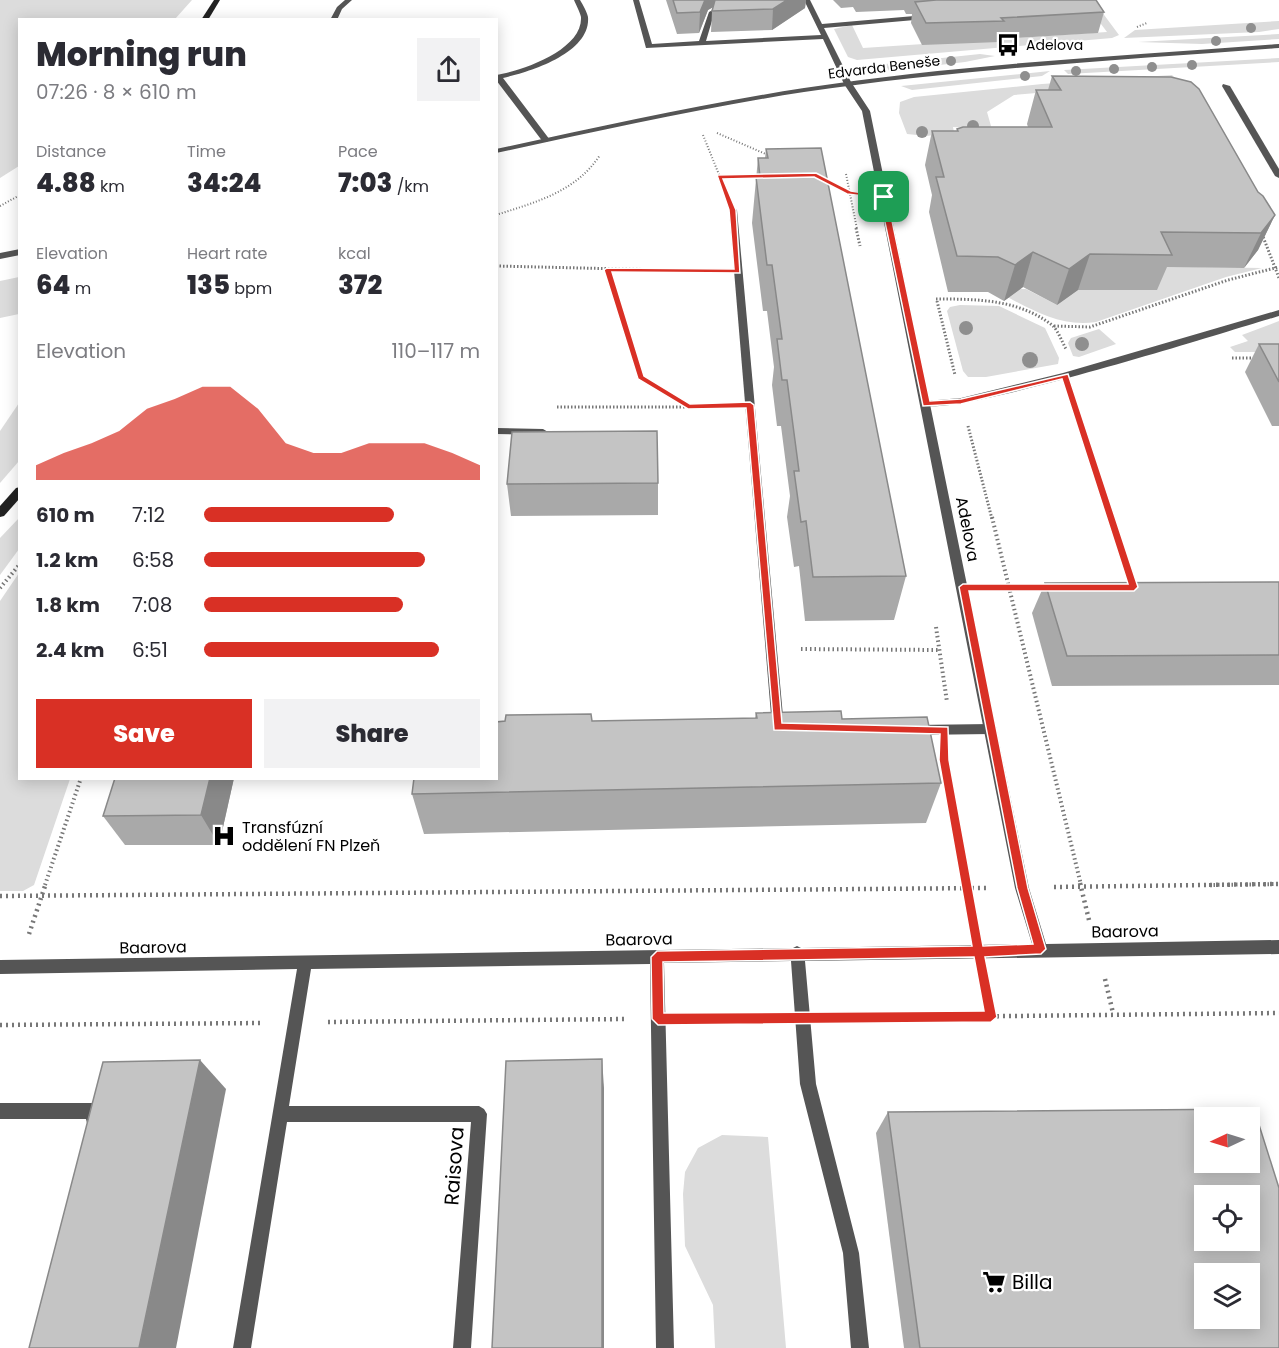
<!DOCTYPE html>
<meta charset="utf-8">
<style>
:root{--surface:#fff;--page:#f2f2f3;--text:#2b2b33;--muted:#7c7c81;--accent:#d93025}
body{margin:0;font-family:Poppins,sans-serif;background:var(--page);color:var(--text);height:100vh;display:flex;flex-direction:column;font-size:22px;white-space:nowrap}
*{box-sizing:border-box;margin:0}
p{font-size:20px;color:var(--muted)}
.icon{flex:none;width:33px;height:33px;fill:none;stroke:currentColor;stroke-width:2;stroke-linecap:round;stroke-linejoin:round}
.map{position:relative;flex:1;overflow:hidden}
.drawer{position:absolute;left:18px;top:18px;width:480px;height:762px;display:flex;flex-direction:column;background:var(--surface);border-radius:0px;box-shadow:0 3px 15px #0003}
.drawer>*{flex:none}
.needle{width:39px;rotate:266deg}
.fabs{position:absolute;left:1194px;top:1107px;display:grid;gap:12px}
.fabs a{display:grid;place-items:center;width:66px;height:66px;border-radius:0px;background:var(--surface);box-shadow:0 3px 15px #0003;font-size:30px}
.pin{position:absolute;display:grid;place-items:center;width:51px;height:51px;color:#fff;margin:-26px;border-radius:12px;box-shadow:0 3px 9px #0006}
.round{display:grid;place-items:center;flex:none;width:63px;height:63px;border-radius:0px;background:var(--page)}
.headline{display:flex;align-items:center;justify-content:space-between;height:102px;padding:0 18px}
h1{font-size:33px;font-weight:800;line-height:45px}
.metrics{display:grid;grid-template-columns:repeat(3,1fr);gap:9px;height:102px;padding:6px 18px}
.metrics div{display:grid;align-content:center}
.metrics b{font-size:26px;font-weight:800}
.metrics small{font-size:16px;font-weight:400}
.metrics p{font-size:16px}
.chart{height:168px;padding:12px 18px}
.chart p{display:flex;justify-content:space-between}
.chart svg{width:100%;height:108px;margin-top:6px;fill:var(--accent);opacity:.7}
.action{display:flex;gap:12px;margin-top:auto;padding:12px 18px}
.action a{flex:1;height:69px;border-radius:0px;background:var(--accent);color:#fff;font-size:24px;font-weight:800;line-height:69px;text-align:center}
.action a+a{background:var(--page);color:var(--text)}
ul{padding:0 18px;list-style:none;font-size:20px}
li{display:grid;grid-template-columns:96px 72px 1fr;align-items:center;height:45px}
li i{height:15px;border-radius:8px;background:var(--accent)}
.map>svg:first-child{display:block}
.green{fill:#dcdcdc}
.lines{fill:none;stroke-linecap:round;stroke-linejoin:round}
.path-far3{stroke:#777;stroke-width:2;stroke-dasharray:1 2;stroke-linecap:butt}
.path-far2{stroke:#777;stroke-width:3;stroke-dasharray:1.5 2;stroke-linecap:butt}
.path-far1{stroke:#777;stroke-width:4;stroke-dasharray:1.5 3;stroke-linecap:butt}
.path{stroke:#777;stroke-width:4.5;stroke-dasharray:2 4;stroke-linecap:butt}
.service{fill:#555;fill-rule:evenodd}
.minor{fill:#555;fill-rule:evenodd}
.tertiary{fill:#555;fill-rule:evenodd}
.secondary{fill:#222;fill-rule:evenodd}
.tree{fill:#8f8f8f}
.wall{fill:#a9a9a9}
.shaded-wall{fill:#898989}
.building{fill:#c4c4c4;stroke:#898989;stroke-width:1.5;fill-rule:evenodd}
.route{fill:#d93025;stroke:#fff;stroke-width:1.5;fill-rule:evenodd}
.labels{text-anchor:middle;stroke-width:4.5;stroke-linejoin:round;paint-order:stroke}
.far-poi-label{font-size:14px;fill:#000;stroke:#fff;text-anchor:start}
.far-street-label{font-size:14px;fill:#000;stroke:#fff}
.street-label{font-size:16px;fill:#000;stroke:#fff}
.poi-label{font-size:16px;fill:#000;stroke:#fff;text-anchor:start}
.near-street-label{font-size:20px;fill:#000;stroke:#fff}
.near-poi-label{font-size:20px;fill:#000;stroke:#fff;text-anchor:start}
</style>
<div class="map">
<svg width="1279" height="1348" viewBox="0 0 1279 1348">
<rect width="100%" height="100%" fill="#fff"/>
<!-- green -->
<g class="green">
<polygon points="0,0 192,0 175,19 20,20 19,166 0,178"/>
<polygon points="1083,0 1093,0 1119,35 1112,38 857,60 848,57 834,29 852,25 863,48 1107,32"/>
<polygon points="1279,21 1279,29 1259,32 1124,38 1135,30"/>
<polygon points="1279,34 1279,39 1202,44 1138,42"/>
<polygon points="980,54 995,56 965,62 889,71 885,64"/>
<polygon points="1279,58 1279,62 1068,74 1064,70"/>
<polygon points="1050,71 1042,76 912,90 901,86"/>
<polygon points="1172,75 1178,81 1014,95 987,112 991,126 989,129 953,127 954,132 927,136 907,134 899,113 900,102 914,97 1042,84"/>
<path d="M1144,259L1194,267L1262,268L1226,277L1096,322C1057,328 1026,306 992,289H1026L1057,305L1078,290Z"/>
<polygon points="19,277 19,314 0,318 0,281"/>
<polygon points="960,305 999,306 1045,328 1059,358 1058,364 986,377 968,377 963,371 947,311 950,307"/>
<polygon points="1279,321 1279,352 1235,352 1230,347 1248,341 1242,335"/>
<polygon points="1099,329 1116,344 1079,357 1073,356 1068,343 1071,338"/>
<polygon points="19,403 19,461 0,483 0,431"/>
<polygon points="19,518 19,549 0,575 0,538"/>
<polygon points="19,573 20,778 70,779 34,885 23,891 0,891 0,601"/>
<polygon points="722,1135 768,1137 786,1348 715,1348 713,1305 685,1246 683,1194 685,1172 698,1148"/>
</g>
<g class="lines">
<!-- path-far3 -->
<g class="path-far3">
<polyline points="1137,27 1147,23"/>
<polyline points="717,133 768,155"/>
<polyline points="703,135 724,187"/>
<polyline points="846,174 857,229"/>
<polyline points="719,177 761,176"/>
<polyline points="825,180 850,193"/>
<polyline points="0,206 20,195"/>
<path d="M496,215C536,202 576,192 600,155"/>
</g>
<!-- path-far2 -->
<g class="path-far2">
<polyline points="856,228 860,246"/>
<polyline points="1262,234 1279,278"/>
<polyline points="496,266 709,271"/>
<polyline points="607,270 641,377 688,407 720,406"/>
<path d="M936,299C976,299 1018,299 1052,325C1058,330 1062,342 1066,349"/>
<polyline points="937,301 955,375"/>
<polyline points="1054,326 1090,327 1228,280 1279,267"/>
<polyline points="1232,358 1257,358"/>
<polyline points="1073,403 1111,519"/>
<polyline points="557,407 688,407"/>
<polyline points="968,426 992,519"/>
</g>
<!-- path-far1 -->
<g class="path-far1">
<polyline points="992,517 1081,885"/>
<polyline points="1110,517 1133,587"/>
<polyline points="992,587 1047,587"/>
<polyline points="0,588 20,564"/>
<polyline points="936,627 947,702"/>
<polyline points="801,649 938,650"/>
<polyline points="944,758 967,885"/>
<polyline points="45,885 81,778"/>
<polyline points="1209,885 1279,884"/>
</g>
<!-- path -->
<g class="path">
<polyline points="966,883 973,921"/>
<polyline points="1080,883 1089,920"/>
<polyline points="1054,887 1279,884"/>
<polyline points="0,896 989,888"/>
<polyline points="29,934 46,883"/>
<polyline points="1105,979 1113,1013"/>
<polyline points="984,982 991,1017"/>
<polyline points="835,1018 1279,1013"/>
<polyline points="691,1019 770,1018"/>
<polyline points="328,1022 626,1019"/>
<polyline points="0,1025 263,1023"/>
</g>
<!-- service -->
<g class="service">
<polygon points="345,0 352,0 342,9 337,20 330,20 337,7"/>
<path d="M574,0H580C583,5 587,12 588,17C591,53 530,72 503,78L550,140L546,142H543L496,80V75C522,71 583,50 581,17C580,12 576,5 574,0Z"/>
<polygon points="633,0 639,0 652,44 699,41 709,12 730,0 738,0 714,14 706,41 821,35 804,0 810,0 822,24 926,15 929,17 926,19 824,28 852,84 848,86 844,84 823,39 646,48"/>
<polygon points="1223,84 1230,86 1279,169 1279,178 1275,176 1222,86"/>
<polygon points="733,207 737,210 784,727 782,731 778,732 774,731 772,727 729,210"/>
<path d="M1279,310V316C1235,329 942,422 921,404L926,401L961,398L1063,373Z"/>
<polygon points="496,428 543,429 548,432 543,435 496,434"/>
<polygon points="991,724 995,725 997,729 995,733 991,734 915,735 911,734 909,730 911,726 915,725"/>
</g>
<!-- minor -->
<g class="minor">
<polygon points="845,82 851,82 870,111 1029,888 1046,944 1279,940 1279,954 805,961 816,1084 859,1253 869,1348 851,1348 843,1253 800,1084 791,961 664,963 674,1348 656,1348 650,964 311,969 289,1106 479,1106 484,1109 487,1114 471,1348 453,1348 471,1122 287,1122 251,1348 233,1348 297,969 0,974 0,960 793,948 797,946 801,948 1032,944 1015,888 862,111 844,84"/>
<polygon points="0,1103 95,1103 100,1106 103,1111 98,1127 93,1130 88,1127 86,1119 0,1119"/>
</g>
<!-- tertiary -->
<g class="tertiary">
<path d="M1279,44V48C1121,60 961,69 804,92C701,108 599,131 496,153V149C599,127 701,104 804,88C961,64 1121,56 1279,44Z"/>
<polygon points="20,249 20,255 0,259 0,253"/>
</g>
<!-- secondary -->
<g class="secondary">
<polygon points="214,0 220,0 208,20 201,20"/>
<polygon points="20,487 20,498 4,516 0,517 0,506 16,488"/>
</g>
</g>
<!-- trees -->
<g class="tree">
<circle cx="1251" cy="28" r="5"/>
<circle cx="1216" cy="41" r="5"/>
<circle cx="951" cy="61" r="5"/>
<circle cx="1192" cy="65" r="5"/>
<circle cx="893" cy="67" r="5"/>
<circle cx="1152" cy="67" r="5"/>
<circle cx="1114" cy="69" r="5"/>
<circle cx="1076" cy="71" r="5"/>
<circle cx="1025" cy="76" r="5"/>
<circle cx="973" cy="126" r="6"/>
<circle cx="922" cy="132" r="6"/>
<circle cx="966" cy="328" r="7"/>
<circle cx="1082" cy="344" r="7"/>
<circle cx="1030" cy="360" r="8"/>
</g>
<!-- wall -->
<g class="wall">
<polygon points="666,0 806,0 805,8 772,30 711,32 712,11 713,7 708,10 699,33 677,34"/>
<polygon points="833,0 1096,0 1104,12 1098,33 999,39 999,42 922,45 911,23 912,14 906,14 904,10 856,12 853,7 841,8"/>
<polygon points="1052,76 1258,192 1275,215 1258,250 1244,268 1167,267 1157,290 1078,290 1057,305 1023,287 1004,301 988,292 948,292 929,212 932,195 925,165 932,131 957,131 957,129 1028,127 1027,124 1036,90 1048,90"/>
<polygon points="766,149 906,576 894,620 805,621 799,566 794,567 787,517 790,496 781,426 777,426 772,385 774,367 767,311 763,311 752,223 758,158 765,158"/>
<polygon points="1259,344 1279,344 1279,426 1272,426 1245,372"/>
<polygon points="658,483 658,515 511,516 507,484"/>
<polygon points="1279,582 1279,685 1052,686 1032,613 1045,583"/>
<polygon points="756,713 842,719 941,783 926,823 424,834 412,794 592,721 755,718"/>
<polygon points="115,778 234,778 219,845 125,845 103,816"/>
<polygon points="888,1112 1279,1348 904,1348 876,1133"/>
</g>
<!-- shaded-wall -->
<g class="shaded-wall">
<polygon points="705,0 726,0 708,10 699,33 700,12"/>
<polygon points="787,0 806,0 805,8 772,30 773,9"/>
<polygon points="1275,215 1258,250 1244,268 1261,233"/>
<polygon points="1033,252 1023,287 1004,301 1015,265"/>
<polygon points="1090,254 1078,290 1057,305 1069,269"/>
<polygon points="210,778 234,778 219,845 201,815"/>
<polygon points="602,1059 604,1088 604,1348 602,1348"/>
<polygon points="200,1060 226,1089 176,1348 139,1348"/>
</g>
<!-- building -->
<g class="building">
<polygon points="673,0 705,0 700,12 677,13"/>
<polygon points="715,0 787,0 773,9 712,11"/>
<polygon points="936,0 1096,0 1104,12 1001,18 1004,21 926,23 915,2"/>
<polygon points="1052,76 1171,77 1191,82 1199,89 1258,192 1263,196 1275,215 1261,233 1161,232 1172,255 1090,254 1069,269 1033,252 1015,265 998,257 957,256 936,177 944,177 932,131 958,131 957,129 963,127 1052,127 1036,90 1061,90"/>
<polygon points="821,148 906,576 813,577 806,521 801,522 794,471 799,471 787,380 782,380 777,339 782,339 772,265 767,265 756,177 760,177 758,158 768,158 766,149"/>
<polygon points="1259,344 1279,344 1279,382"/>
<polygon points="657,431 658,483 507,484 512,432"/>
<polygon points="1279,582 1279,655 1067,656 1045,583"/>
<polygon points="841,711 842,719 927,717 941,783 412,794 414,778 496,778 496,722 505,721 506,715 591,714 592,721 757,718 756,713"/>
<polygon points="115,778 210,778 201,815 103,816"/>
<polygon points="602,1059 602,1348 492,1348 506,1061"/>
<polygon points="200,1060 139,1348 29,1348 103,1062"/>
<path d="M1254,1109L1279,1188V1348H920L888,1112ZM1204,1118H1250V1162H1204ZM1204,1196H1250V1240H1204ZM1204,1274H1250V1318H1204Z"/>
</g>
<!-- route -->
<path class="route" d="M816,173L851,191L887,197L930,401L961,399L1068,374L1138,587L1134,591H969L1028,888L1046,949L1041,954L985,957L997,1017L991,1022L658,1025L652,1019L651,957L657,951L972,946L939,760L940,734L774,730L746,408L688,409L638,379L604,270L607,268L734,269L729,210L717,175ZM814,177L847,194L880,198L923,406L961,404L1062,379L1128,584H963L959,587L1017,888L1033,944L983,946L949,760L948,727L782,723L754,405L750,402L690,404L644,376L612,272L740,273L736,210L723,179ZM974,957L984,1011L664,1013L663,962Z"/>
<!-- icons -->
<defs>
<g id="bus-bare" transform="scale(1.8)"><path d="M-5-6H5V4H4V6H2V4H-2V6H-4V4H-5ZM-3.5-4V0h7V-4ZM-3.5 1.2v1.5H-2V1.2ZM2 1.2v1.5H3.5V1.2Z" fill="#000" stroke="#fff" stroke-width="2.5" paint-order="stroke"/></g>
<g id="hospital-bare" transform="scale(1.8)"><path d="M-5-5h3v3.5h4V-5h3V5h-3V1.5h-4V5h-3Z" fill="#000" stroke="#fff" stroke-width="2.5" paint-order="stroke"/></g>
<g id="supermarket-bare" transform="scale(1.8)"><path d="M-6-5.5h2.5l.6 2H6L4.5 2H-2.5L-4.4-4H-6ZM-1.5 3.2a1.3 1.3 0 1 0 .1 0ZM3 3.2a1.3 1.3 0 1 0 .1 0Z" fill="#000" stroke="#fff" stroke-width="2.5" paint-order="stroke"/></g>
</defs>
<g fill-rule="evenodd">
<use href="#bus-bare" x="1008" y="45"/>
<use href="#hospital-bare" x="224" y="836"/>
<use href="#supermarket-bare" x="994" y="1282"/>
</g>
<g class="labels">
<!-- far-poi labels -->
<g class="far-poi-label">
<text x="1026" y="50">Adelova</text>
</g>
<!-- far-street labels -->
<g class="far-street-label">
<text transform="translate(884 67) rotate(-7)" y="5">Edvarda Beneše</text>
</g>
<!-- street labels -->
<g class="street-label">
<text transform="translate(968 529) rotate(79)" y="6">Adelova</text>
<text transform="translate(1125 931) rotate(-1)" y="6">Baarova</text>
<text transform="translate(639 939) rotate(-1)" y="6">Baarova</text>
<text transform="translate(153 947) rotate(-1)" y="6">Baarova</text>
</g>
<!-- poi labels -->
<g class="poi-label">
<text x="242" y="833">Transfúzní<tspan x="242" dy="18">oddělení FN Plzeň</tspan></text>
</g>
<!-- near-street labels -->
<g class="near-street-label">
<text transform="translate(454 1166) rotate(-86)" y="7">Raisova</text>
</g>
<!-- near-poi labels -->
<g class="near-poi-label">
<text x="1012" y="1289">Billa</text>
</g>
</g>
</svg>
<div class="fabs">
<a><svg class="needle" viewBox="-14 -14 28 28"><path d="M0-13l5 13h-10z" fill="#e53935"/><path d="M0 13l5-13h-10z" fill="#7c7c81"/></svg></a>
<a><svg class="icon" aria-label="locate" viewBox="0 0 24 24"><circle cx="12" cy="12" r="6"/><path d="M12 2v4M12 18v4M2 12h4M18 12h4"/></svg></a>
<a><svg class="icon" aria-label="layers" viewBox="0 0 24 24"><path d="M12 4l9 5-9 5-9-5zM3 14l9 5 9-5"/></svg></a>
</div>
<div class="pin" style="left:884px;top:197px;background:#1e9e55"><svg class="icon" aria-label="arrive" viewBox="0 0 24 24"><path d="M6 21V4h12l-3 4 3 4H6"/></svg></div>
<section class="drawer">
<div class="headline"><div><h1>Morning run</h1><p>07:26 · 8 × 610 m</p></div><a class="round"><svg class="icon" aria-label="share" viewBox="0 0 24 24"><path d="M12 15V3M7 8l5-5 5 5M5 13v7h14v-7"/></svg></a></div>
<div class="metrics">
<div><p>Distance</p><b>4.88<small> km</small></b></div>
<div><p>Time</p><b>34:24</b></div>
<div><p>Pace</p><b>7:03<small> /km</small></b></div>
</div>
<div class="metrics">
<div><p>Elevation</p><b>64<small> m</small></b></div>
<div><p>Heart rate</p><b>135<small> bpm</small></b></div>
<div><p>kcal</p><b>372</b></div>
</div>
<div class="chart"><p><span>Elevation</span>110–117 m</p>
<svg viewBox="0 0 160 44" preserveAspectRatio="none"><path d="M0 44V38L10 33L20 29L30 24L40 15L50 11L60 6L70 6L80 15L90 29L100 33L110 33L120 29L130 29L140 29L150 33L160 38V44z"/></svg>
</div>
<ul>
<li><b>610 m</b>7:12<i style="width:69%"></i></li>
<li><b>1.2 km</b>6:58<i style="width:80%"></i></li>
<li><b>1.8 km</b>7:08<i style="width:72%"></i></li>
<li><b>2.4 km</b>6:51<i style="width:85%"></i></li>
</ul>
<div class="action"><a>Save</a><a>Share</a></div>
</section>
</div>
